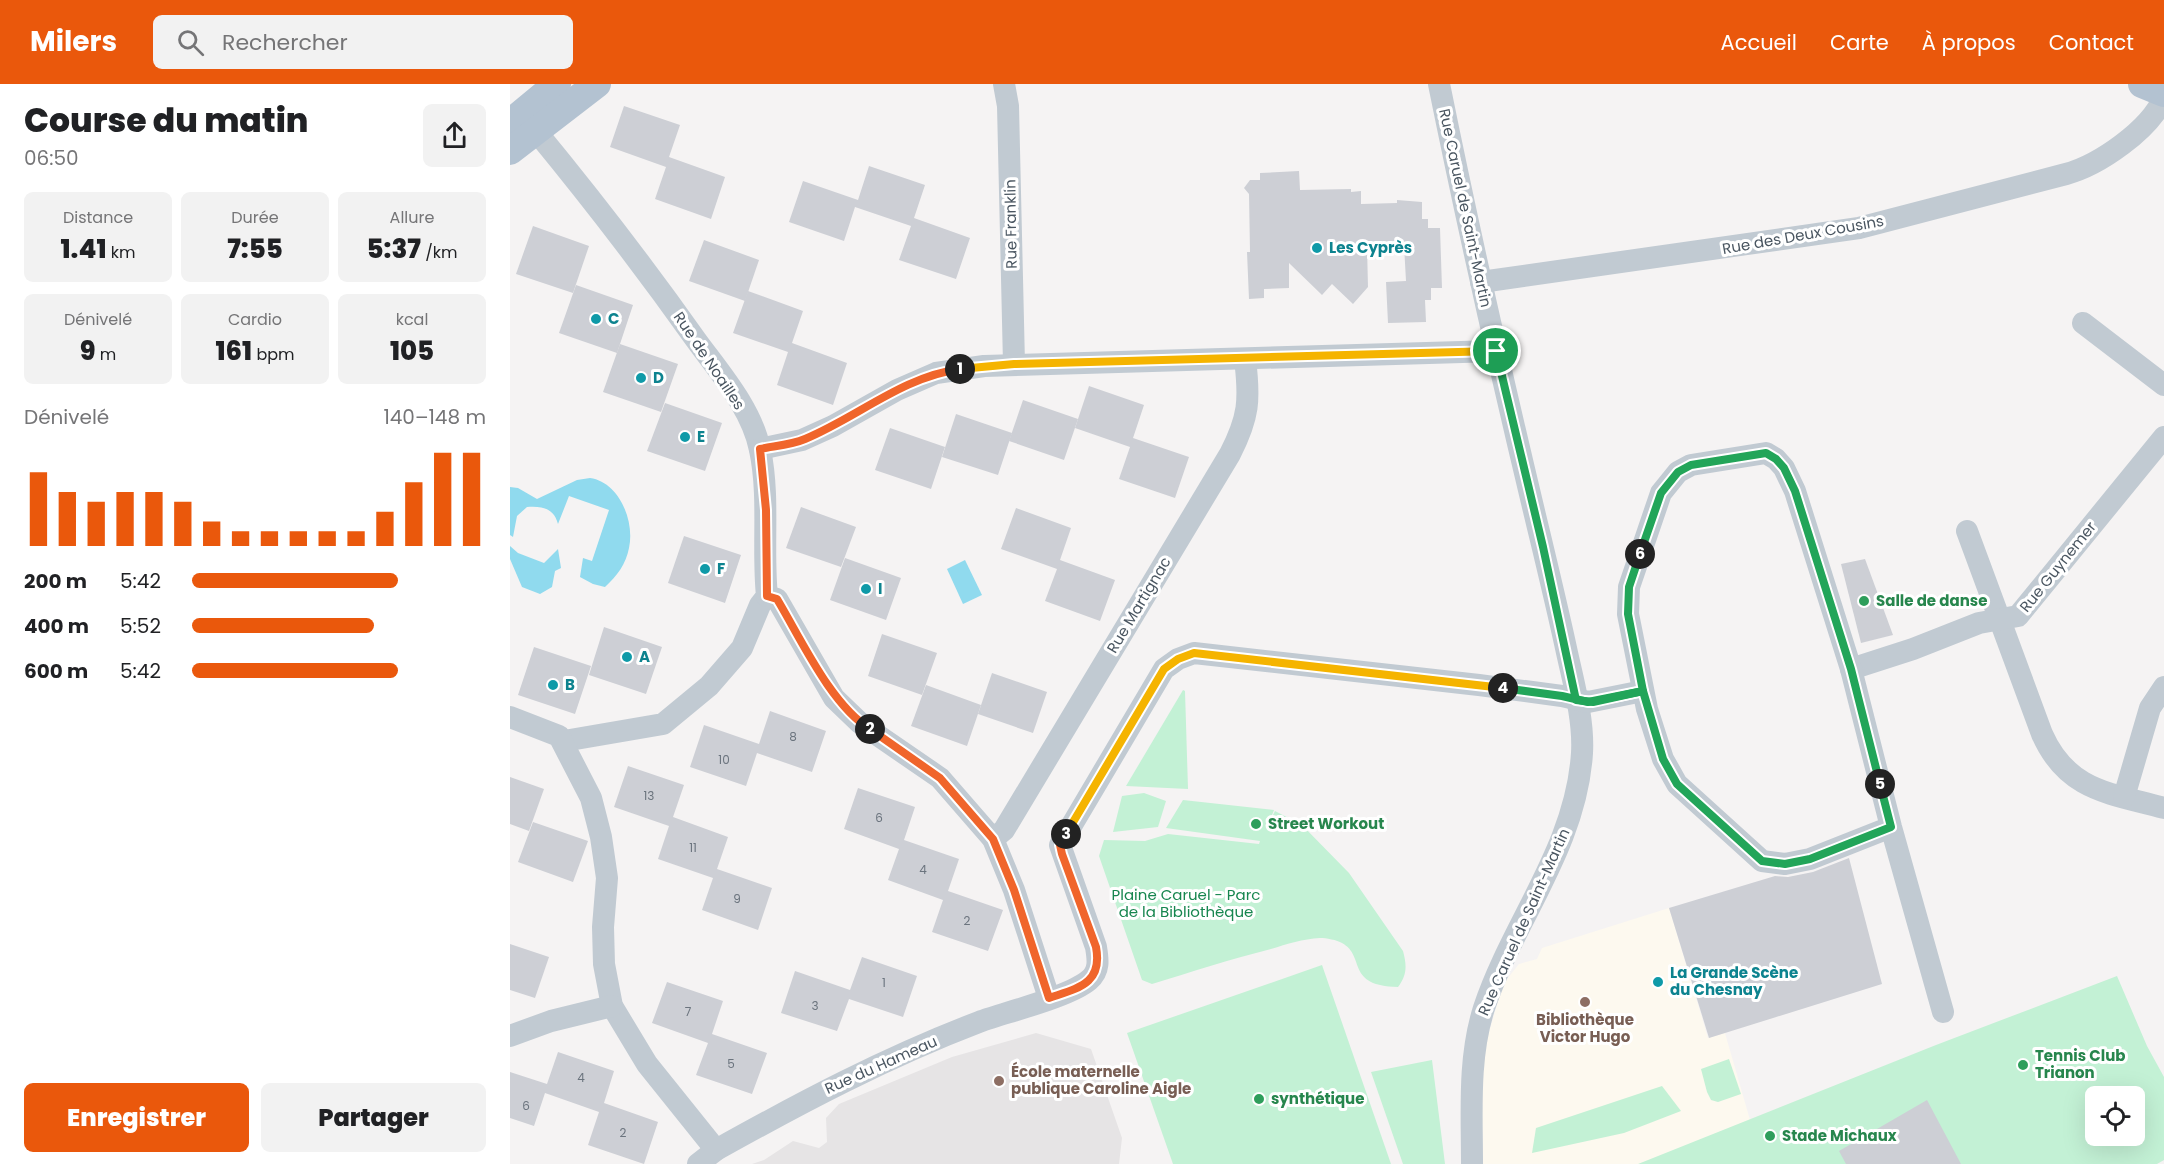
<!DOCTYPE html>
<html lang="fr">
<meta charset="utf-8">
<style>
:root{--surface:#fff;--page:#f2f2f2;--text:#202124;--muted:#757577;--accent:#ea580c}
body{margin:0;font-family:Poppins,sans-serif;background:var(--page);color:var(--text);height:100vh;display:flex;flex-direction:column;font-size:22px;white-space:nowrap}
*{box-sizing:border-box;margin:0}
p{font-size:20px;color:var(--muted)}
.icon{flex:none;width:33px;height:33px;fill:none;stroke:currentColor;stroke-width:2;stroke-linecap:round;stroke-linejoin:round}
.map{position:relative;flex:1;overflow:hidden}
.sheet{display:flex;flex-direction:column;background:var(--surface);width:510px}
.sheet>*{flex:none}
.tools{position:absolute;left:1575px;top:1002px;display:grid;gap:12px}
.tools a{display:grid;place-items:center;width:60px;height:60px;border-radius:9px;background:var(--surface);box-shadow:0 6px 24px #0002;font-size:30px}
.pin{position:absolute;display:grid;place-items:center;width:51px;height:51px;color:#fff;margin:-26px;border:3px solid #fff;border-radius:50%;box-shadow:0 2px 6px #0007}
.km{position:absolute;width:30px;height:30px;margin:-15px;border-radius:50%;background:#222;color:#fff;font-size:16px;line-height:30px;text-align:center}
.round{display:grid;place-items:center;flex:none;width:63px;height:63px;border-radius:9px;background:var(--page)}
.summary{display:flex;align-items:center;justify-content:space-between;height:102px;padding:0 24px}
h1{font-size:33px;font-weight:800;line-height:45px}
.figures{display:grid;grid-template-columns:repeat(3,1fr);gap:9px;height:102px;padding:6px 24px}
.figures div{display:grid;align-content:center;border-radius:9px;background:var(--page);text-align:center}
.figures b{font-size:26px;font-weight:800}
.figures small{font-size:16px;font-weight:400}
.figures p{font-size:16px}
.chart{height:168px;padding:12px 24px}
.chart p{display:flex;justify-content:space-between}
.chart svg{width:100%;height:108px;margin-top:6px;stroke:var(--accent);stroke-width:6}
.button{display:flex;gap:12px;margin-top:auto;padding:12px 24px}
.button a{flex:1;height:69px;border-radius:9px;background:var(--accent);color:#fff;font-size:24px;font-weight:800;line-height:69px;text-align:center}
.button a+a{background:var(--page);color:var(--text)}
ul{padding:0 24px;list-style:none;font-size:20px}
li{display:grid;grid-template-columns:96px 72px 1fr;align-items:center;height:45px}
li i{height:15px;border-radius:8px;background:var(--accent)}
header{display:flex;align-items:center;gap:36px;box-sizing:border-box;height:84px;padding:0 30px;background:var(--accent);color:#fff}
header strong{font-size:28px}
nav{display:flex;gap:33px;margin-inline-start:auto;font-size:21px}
.search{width:420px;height:54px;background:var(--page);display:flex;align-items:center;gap:15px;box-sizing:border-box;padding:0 21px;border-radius:9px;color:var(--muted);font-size:22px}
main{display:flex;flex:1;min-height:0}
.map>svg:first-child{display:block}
.commercial{fill:#fdf9ef}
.education{fill:#e6e4e5}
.green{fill:#c3f1d5;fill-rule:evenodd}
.water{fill:#90daee}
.building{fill:#cdcfd5}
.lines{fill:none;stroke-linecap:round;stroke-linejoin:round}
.minor{stroke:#c1cad2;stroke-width:22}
.major{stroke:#b3c2d1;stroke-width:28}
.split-1-casing{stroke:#fff;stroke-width:12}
.split-2-casing{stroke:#fff;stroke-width:12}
.split-3-casing{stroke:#fff;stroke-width:12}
.split-4-casing{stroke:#fff;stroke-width:12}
.split-5-casing{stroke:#fff;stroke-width:12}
.split-6-casing{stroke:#fff;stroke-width:12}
.split-7-casing{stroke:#fff;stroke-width:12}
.split-1{stroke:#f5b400;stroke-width:8}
.split-2{stroke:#f0652b;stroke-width:8}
.split-3{stroke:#f0652b;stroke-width:8}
.split-4{stroke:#f5b400;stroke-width:8}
.split-5{stroke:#22a559;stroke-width:8}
.split-6{stroke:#22a559;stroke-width:8}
.split-7{stroke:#22a559;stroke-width:8}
.culture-dot{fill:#0f9aa8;stroke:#fff;stroke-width:2}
.leisure-dot{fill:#2e9e5b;stroke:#fff;stroke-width:2}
.education-dot{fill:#8d6e63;stroke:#fff;stroke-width:2}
.labels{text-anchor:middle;stroke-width:6;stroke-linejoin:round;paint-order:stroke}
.number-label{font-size:12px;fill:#6b747e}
.street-label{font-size:15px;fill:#4a5661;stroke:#fff}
.culture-label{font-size:15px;font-weight:bold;fill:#0d838f;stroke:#fff;text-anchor:start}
.leisure-label{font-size:15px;font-weight:bold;fill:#27864d;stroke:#fff;text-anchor:start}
.park-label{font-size:15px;fill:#17864f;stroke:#fff}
.education-label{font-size:15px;font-weight:bold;fill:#785e54;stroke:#fff}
</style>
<header>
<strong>Milers</strong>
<div class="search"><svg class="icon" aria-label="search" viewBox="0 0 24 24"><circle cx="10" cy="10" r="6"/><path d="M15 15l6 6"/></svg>Rechercher</div>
<nav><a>Accueil</a><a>Carte</a><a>À propos</a><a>Contact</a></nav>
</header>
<main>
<section class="sheet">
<div class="summary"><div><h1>Course du matin</h1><p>06:50</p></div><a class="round"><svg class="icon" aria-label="share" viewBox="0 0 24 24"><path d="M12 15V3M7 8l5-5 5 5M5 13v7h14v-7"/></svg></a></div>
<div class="figures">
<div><p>Distance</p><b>1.41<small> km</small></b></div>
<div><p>Durée</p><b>7:55</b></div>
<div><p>Allure</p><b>5:37<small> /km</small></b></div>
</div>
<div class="figures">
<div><p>Dénivelé</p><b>9<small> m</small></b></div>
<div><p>Cardio</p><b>161<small> bpm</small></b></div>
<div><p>kcal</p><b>105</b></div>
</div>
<div class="chart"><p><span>Dénivelé</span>140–148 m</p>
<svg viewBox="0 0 160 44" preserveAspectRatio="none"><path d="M5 44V14M15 44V22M25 44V26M35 44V22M45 44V22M55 44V26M65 44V34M75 44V38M85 44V38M95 44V38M105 44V38M115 44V38M125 44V30M135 44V18M145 44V6M155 44V6"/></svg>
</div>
<ul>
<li><b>200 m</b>5:42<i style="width:70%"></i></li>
<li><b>400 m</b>5:52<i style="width:62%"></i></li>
<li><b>600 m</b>5:42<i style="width:70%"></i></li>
</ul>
<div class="button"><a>Enregistrer</a><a>Partager</a></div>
</section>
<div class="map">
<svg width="1654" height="1080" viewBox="0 0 1654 1080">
<rect width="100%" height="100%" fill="#f5f3f3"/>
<!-- commercial -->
<polygon class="commercial" points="1159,824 1198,954 1215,949 1240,1036 1131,1080 973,1080 971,995 975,962 993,900 1009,880 1027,875 1032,864"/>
<!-- education -->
<polygon class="education" points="526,949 581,965 612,1054 609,1080 242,1080 254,1076 283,1057 309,1064 317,1058 316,1034 329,1020 442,973"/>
<!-- green -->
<g class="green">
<polygon points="673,606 675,607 678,705 616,702"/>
<polygon points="634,709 656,717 648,743 603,748 612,712"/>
<path d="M673,716L764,726L758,741L765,727L792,741L839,789L893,867C897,882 897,891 888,903C835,902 856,872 832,859C827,856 816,854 810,854C793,855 777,860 761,865C721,875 681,888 642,900L632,896L589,772L594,756L635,757L658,750L749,760L750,757L656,744Z"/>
<polygon points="812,881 881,1080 663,1080 617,949"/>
<path d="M1607,892L1637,962L1654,993V1076L1647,1080H1128L1426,961ZM1586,1012H1624V1052H1586Z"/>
<polygon points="1219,975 1231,1010 1208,1018 1201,1016 1197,1008 1191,985"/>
<polygon points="922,976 935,1080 893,1080 861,988"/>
<polygon points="1152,1002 1171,1027 1114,1049 1022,1069 1026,1044"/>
</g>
<!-- water -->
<g class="water">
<path d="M80,394C109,398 125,437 119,464C116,480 107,492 95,503L83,500L70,493L73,474L82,477L99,426L59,412L48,440C44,424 32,422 17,423L7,432L3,453L0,451V403L8,404L27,415L67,396Z"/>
<polygon points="0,462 8,469 34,479 48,465 51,484 45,487 42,503 30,510 12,503 0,475"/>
<polygon points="455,476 472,511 453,520 437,485"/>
</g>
<!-- building -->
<g class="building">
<polygon points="114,22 170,41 159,73 215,93 201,135 145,115 156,83 100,63"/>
<polygon points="359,82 415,101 404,134 460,154 446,195 389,176 401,142 345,123 334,157 279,138 293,97 348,116"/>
<polygon points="789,87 790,106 841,105 841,108 851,107 851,120 887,119 887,116 912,118 912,135 918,135 918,144 930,144 932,204 921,204 921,216 915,216 916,238 878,239 876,198 896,197 894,161 857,162 858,203 843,220 822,200 812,211 779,179 779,204 754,205 754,214 739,215 737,168 740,168 739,110 734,104 740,96 750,96 750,89"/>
<polygon points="23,142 79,162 63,209 6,190"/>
<polygon points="194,156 249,176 235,217 179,197"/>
<polygon points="66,201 123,221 107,269 49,249"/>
<polygon points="238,207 293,227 282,259 337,279 323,321 267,301 278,268 223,249"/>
<polygon points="110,260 168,280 151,328 93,308"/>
<polygon points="579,302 634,321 623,354 679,373 665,414 609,395 620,363 565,344"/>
<polygon points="513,316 568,335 554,376 499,357"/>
<polygon points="155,319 212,339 195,387 137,367"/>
<polygon points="446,330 502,349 488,391 432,373"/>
<polygon points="380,344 435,363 421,405 365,386"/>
<polygon points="291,423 346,443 331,483 276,464"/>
<polygon points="506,424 561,444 550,476 605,496 590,537 535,517 547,485 491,465"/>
<polygon points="174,452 231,471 215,519 158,499"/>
<polygon points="335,474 391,494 376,536 320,516"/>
<polygon points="1355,475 1383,551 1351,559 1331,480"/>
<polygon points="94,543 152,563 136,610 79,591"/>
<polygon points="372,550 427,569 412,611 358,592"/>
<polygon points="24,563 81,582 65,630 8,611"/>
<polygon points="482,589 537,608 523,649 468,630"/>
<polygon points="416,601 471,621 457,662 401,642"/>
<polygon points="260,627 316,647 302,688 247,669 236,702 180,683 194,641 249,660"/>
<polygon points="118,682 174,701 163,733 218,753 207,785 262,804 248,846 192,826 203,794 148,775 159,742 104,723"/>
<polygon points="0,693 34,705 19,747 0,740"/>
<polygon points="348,704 405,723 394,756 449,775 438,807 493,826 478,867 422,848 433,816 378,796 389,765 334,745"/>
<polygon points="23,738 78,757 63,798 8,778"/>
<polygon points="1339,774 1372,900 1199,954 1159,824 1265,792 1278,793 1303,788"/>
<polygon points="0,860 39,873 25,914 0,906"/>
<polygon points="352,873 407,892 393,933 339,915 327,947 271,929 285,887 340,906"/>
<polygon points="157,898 213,917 202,950 257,969 242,1010 186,991 198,959 142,939"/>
<polygon points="48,968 104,987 94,1019 148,1038 134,1080 78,1061 89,1028 35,1009 24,1042 0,1034 0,988 37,1000"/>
<polygon points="1417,1016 1451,1080 1336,1080 1329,1067"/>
</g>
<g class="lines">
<!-- minor -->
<g class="minor">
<polyline points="494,0 498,22 504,280"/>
<path d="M929,0C958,143 990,285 1024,427C1035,473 1046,518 1056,564C1063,597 1074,635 1072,669C1066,764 1003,837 974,924C958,974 962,1028 962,1080"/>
<path d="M25,46C81,114 135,184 186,256C210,289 242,325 250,366C260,414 252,464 257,512L250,521L232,564L199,602L153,640L54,657"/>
<path d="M971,198L1349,144L1556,90C1589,81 1640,46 1654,13"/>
<polyline points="1573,239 1654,301"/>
<polyline points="250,365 292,356 323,342 387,306 426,289 474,282 986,267"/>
<path d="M1457,447L1532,650C1557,707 1600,709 1654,724"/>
<polyline points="257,512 267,515 324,614 350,639 430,694 483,755 504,806 539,914"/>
<polyline points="1341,585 1403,565 1469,539 1508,532 1654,353"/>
<polyline points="0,633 49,652 81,714 91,753 97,794 93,843 94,880 102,922 137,980 206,1066"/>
<polyline points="1614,713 1640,624 1654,603"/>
<polyline points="1381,743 1300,775 1275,780 1252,777 1167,700 1153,675 1137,625 1118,530 1119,503 1151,409 1168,388 1181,381 1256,369 1266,375 1274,384 1285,407 1341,585 1381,743 1433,928"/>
<path d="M483,755L494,746L720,370C739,333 740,316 735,275"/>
<polyline points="0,952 41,937 102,922"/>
<path d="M188,1080L206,1066C292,1018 377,973 469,938C496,928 559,913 579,896C590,887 588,875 586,863L550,761L654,585L668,575L684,569L969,601L1052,612L1078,618L1133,607"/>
</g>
<!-- major -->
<g class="major">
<polyline points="1632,0 1654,9"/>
<polyline points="0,39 47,0"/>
<polyline points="0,67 87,0"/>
</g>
</g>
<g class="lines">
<!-- split-1 casing -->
<g class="split-1-casing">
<polyline id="split-1" points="450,285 504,280 986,267"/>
</g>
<!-- split-2 casing -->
<g class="split-2-casing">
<path id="split-2" d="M360,645C321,621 291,555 267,515L257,512L256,426L250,365C264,362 281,361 295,355C348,333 392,293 450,285"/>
</g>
<!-- split-3 casing -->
<g class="split-3-casing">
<path id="split-3" d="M360,645L430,694L483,755L504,806L539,914C568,904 593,900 586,863L552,770L550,761L556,750"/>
</g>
<!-- split-4 casing -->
<g class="split-4-casing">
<polyline id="split-4" points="556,750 654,585 668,575 684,569 993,604"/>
</g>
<!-- split-5 casing -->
<g class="split-5-casing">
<polyline id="split-5" points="993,604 1052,612 1078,618 1133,607 1153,675 1167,700 1252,777 1275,780 1300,775 1381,743 1370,700"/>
</g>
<!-- split-6 casing -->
<g class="split-6-casing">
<polyline id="split-6" points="1130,470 1151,409 1168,388 1181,381 1256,369 1266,375 1274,384 1285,407 1341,585 1370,700"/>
</g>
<!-- split-7 casing -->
<g class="split-7-casing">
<polyline id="split-7" points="986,267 1033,463 1066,616 1083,618 1133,607 1118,530 1119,503 1130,470"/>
</g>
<!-- split-1 -->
<use href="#split-1" class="split-1"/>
<!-- split-2 -->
<use href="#split-2" class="split-2"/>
<!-- split-3 -->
<use href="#split-3" class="split-3"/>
<!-- split-4 -->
<use href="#split-4" class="split-4"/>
<!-- split-5 -->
<use href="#split-5" class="split-5"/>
<!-- split-6 -->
<use href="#split-6" class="split-6"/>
<!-- split-7 -->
<use href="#split-7" class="split-7"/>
</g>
<!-- markers -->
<g class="culture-dot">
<circle cx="807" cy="164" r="6"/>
<circle cx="86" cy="235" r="6"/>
<circle cx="131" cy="294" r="6"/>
<circle cx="175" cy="353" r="6"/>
<circle cx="195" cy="485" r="6"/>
<circle cx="356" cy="505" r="6"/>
<circle cx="117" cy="573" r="6"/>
<circle cx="43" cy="601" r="6"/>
<circle cx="1148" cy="898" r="6"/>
</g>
<g class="leisure-dot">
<circle cx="1354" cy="517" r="6"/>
<circle cx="746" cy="740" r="6"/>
<circle cx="1513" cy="981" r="6"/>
<circle cx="749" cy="1015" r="6"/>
<circle cx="1260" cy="1052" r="6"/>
</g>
<g class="education-dot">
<circle cx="1075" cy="918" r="6"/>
<circle cx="489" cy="997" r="6"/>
</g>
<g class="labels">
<!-- number labels -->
<g class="number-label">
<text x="283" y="657">8</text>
<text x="214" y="680">10</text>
<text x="139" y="716">13</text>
<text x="369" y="738">6</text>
<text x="183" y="768">11</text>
<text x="413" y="790">4</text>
<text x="227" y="819">9</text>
<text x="457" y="841">2</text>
<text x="374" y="903">1</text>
<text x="305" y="926">3</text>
<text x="178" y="932">7</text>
<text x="221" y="984">5</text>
<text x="71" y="998">4</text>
<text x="16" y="1026">6</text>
<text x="113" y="1053">2</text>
</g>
<!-- street labels -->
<g class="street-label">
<text transform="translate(955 124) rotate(78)" y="5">Rue Caruel de Saint-Martin</text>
<text transform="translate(501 140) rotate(-91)" y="5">Rue Franklin</text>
<text transform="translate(1293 151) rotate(-10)" y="5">Rue des Deux Cousins</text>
<text transform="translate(199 277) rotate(56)" y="5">Rue de Noailles</text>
<text transform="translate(1548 483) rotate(-51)" y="5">Rue Guynemer</text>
<text transform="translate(629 521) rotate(-59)" y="5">Rue Martignac</text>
<text transform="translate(1014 838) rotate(-66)" y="5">Rue Caruel de Saint-Martin</text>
<text transform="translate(371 981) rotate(-24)" y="5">Rue du Hameau</text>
</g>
<!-- culture labels -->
<g class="culture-label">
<text x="819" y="169">Les Cyprès</text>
<text x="98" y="240">C</text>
<text x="143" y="299">D</text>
<text x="187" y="358">E</text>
<text x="207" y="490">F</text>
<text x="368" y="510">I</text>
<text x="129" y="578">A</text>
<text x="55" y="606">B</text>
<text x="1160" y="894">La Grande Scène<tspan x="1160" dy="17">du Chesnay</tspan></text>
</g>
<!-- leisure labels -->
<g class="leisure-label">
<text x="1366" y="522">Salle de danse</text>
<text x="758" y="745">Street Workout</text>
<text x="1525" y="977">Tennis Club<tspan x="1525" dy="17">Trianon</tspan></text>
<text x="761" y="1020">synthétique</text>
<text x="1272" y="1057">Stade Michaux</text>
</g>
<!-- park labels -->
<g class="park-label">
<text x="676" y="816">Plaine Caruel - Parc<tspan x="676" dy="17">de la Bibliothèque</tspan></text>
</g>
<!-- education labels -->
<g class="education-label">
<text x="1075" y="941">Bibliothèque<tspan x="1075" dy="17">Victor Hugo</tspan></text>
<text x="501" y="993" text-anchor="start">École maternelle<tspan x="501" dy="17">publique Caroline Aigle</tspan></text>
</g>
</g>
</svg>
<div class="tools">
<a><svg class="icon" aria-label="locate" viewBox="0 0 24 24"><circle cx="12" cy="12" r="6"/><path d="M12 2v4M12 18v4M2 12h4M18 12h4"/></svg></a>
</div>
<div class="pin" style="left:986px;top:267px;background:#1e9e55"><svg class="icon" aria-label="arrive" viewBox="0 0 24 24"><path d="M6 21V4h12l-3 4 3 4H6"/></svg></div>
<b class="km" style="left:450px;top:285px">1</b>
<b class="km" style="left:360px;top:645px">2</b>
<b class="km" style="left:556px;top:750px">3</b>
<b class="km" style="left:993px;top:604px">4</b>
<b class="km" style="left:1370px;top:700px">5</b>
<b class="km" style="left:1130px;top:470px">6</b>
</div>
</main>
